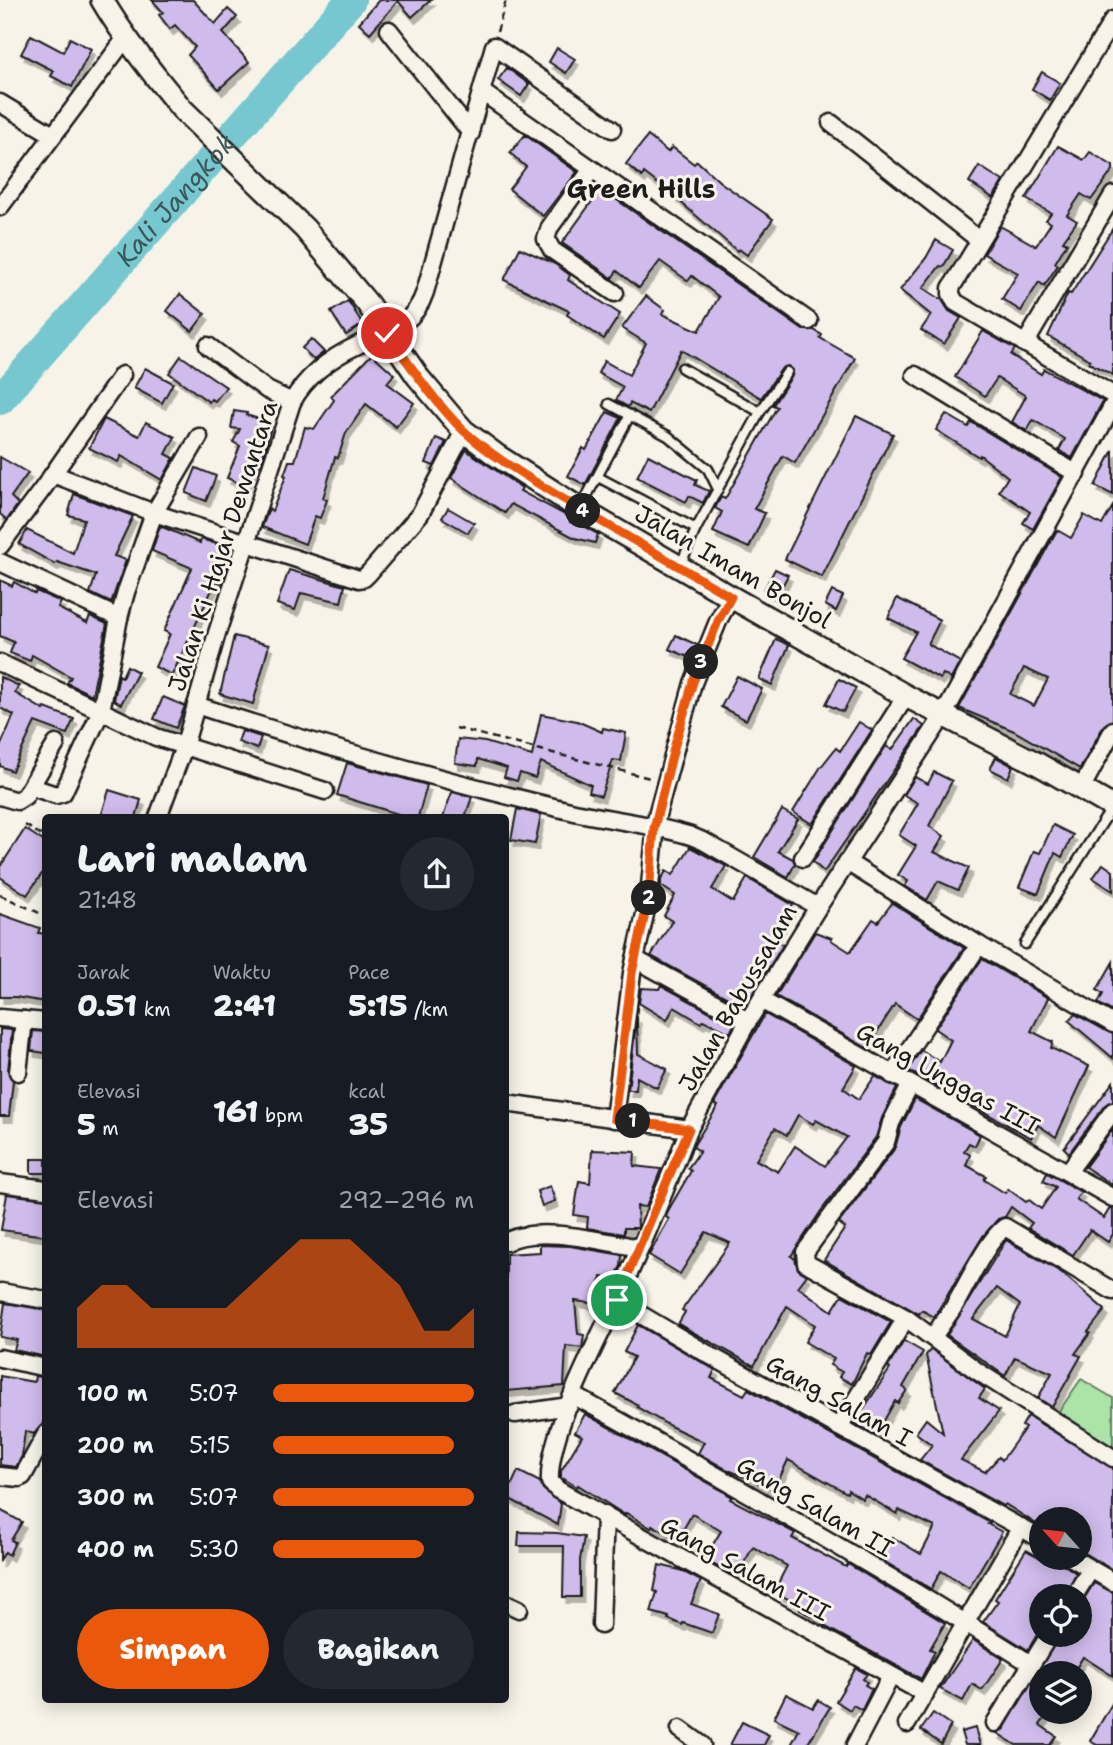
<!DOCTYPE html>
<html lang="id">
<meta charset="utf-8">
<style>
:root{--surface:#171b24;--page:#242831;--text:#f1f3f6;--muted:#9ea1a6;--accent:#ea580c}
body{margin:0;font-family:"Shantell Sans",sans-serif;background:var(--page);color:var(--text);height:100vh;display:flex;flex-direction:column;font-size:26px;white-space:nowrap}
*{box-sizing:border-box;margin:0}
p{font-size:23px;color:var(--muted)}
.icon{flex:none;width:38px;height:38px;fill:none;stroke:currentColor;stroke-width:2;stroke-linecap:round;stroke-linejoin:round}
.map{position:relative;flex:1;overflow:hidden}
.sheet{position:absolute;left:42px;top:814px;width:467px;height:889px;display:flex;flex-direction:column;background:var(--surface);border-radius:7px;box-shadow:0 4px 18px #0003}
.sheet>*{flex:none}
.needle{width:46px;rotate:297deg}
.controls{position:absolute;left:1029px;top:1507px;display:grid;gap:14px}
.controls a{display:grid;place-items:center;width:63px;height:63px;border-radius:50%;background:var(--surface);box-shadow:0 4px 18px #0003;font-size:35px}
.pin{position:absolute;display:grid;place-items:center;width:60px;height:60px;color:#fff;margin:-30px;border:4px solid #fff;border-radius:50%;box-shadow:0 2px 7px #0007}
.km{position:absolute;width:35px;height:35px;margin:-18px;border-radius:50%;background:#222;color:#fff;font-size:19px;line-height:35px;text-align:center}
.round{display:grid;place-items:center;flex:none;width:74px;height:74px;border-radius:37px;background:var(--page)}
.overview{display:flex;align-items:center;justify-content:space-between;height:119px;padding:0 35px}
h1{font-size:38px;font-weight:800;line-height:52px}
.figures{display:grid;grid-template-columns:repeat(3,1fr);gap:10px;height:119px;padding:7px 35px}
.figures div{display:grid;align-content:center}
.figures b{font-size:30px;font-weight:800}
.figures small{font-size:19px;font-weight:400}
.figures p{font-size:19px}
.chart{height:196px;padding:14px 35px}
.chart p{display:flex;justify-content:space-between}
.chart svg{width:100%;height:126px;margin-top:7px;fill:var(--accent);opacity:.7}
.button{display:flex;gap:14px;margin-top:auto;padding:14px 35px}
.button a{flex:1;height:80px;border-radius:42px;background:var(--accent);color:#fff;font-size:28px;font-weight:800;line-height:80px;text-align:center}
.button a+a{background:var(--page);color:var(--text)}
ul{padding:0 35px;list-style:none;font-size:23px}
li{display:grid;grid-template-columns:112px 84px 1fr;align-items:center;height:52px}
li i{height:18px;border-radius:9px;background:var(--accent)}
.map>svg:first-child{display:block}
.green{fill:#ace3a7;stroke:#648062;stroke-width:2}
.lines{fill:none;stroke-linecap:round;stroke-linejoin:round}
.river{stroke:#76c7cf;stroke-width:30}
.building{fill:#d0bcec;stroke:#1c1c1c;stroke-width:2;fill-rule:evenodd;filter:url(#shadow)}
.lane-casing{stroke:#1c1c1c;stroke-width:13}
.street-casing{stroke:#1c1c1c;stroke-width:21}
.secondary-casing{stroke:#1c1c1c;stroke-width:26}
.path{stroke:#1c1c1c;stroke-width:2.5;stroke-dasharray:7 5;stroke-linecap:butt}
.lane{stroke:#f7f3e8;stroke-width:8}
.street{stroke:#f7f3e8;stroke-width:16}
.secondary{stroke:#f7f3e8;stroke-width:21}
.route-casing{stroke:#fff;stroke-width:14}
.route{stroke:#ea580c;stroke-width:9}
.labels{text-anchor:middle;stroke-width:6;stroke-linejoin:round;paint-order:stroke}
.street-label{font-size:24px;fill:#1c1c1c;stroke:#f7f3e8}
.neighbourhood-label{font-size:26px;font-weight:bold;fill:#1c1c1c;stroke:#f7f3e8}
.water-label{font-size:26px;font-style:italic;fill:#3c585b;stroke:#f7f3e8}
</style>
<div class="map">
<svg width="1113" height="1745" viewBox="0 0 1113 1745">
<defs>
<filter id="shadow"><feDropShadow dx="3.5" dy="6" stdDeviation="0" flood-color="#0004"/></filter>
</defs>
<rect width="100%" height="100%" fill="#f7f3e8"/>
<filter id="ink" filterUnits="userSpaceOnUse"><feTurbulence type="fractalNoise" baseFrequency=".0143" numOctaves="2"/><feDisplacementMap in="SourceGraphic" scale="14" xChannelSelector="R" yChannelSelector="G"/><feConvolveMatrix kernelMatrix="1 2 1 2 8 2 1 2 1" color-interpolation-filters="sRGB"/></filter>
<g filter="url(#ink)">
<!-- green -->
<polygon class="green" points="1081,1379 1113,1398 1113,1451 1055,1417"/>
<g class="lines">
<!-- river -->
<path class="river" id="s1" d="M0,400L351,0"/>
</g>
<!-- building -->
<g class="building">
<polygon points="152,0 193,0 215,24 228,9 237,17 223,33 249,62 219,89 188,55 195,47 175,25 170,29 159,15 163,12"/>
<polygon points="379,0 431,0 412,17 398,1 370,33 359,23"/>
<polygon points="31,35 63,52 70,38 91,49 72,87 51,76 54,71 21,54"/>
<polygon points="557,48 575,59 566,73 549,62"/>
<polygon points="507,68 529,84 521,96 498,80"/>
<polygon points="1042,72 1060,83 1050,100 1032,89"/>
<polygon points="525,135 577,172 543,216 509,189 526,167 510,153"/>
<polygon points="648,136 668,152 672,147 694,164 697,161 720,182 773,219 747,255 739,249 737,251 670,193 644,173 642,177 626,164"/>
<polygon points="1058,146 1084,160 1090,152 1113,166 1113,170 1091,200 1081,194 1067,215 1077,221 1063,241 1067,243 1055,263 1058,265 1044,286 1039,282 1021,311 1002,299 1018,273 984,254 1000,226 1036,246 1051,223 1046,220 1051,213 1026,199"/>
<polygon points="979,166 1003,181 993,198 969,182"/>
<polygon points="594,184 803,330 814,330 822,335 820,338 855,358 795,463 783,456 754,509 765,513 749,548 713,532 722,512 715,508 721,497 725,499 777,407 773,405 792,376 793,370 788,366 782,368 761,398 681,350 649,413 630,403 628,407 616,400 623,387 598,373 604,361 629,375 646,343 622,328 646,296 665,310 662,314 699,331 719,297 692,276 688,281 660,261 639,288 617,271 612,278 562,243 593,200 586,195"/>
<polygon points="1113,228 1113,375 1089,363 1090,360 1048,336 1068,293 1071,294"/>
<polygon points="936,240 953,250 943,267 940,266 923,288 942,300 949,311 961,318 944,344 921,330 931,315 900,290 926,258"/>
<polygon points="520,248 555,264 570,275 568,280 620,314 604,339 567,315 569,311 504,280"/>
<polygon points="180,294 205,314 192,331 167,311"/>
<polygon points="348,301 363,324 346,335 331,312"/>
<polygon points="983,331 1015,349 1011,355 1041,374 1044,369 1103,401 1072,458 1059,450 1065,439 1033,420 1027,431 1012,422 1026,396 997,378 985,396 955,377"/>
<polygon points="311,339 324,352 314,360 302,348"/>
<polygon points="372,354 394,374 387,383 414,403 396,427 366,404 346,433 338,458 335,457 323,498 327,500 320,518 315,516 305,544 262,527 269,509 272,511 286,476 284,475 289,461 295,461 305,427 314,429 334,400 331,396"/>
<polygon points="181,356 226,387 215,401 211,399 209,402 169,373"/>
<polygon points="145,368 173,383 162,403 134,388"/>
<polygon points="234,411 247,413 246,415 272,423 263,457 259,465 255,463 245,486 227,478 240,446 233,442 240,429 231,428"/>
<polygon points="607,412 621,418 585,485 568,476 583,448 586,450"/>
<polygon points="946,414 968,427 971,422 1062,477 1033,529 1023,523 1030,512 999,491 1008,477 980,455 979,457 936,430"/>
<polygon points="856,416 893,434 822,577 785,559"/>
<polygon points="104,419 139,436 146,422 175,437 166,454 174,458 162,480 121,456 118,462 89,448"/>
<polygon points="436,438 446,442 434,466 426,463"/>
<polygon points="466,450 522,488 520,491 569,517 571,519 570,522 583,526 598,534 595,543 575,538 511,504 505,513 451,478"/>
<polygon points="1113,450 1113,495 1095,486"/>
<polygon points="648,455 697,480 695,485 709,491 703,503 689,496 686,502 637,477"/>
<polygon points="0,457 28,473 11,497 18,504 7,520 0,514"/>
<polygon points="196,468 216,476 206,501 186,493"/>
<polygon points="74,494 133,516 114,556 126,560 111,603 90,593 96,575 57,562 55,564 19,544 27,530 73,553 84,519 68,515"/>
<path d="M1113,506V720L1104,725L1080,769L1014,731L959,708L1057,530L1071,538L1084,515L1102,525ZM1024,668L1048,679L1034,706L1010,694Z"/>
<polygon points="448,508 474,523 468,533 442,518"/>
<polygon points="160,526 200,543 201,539 233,549 222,583 216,581 172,675 155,667 170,634 164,631 192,568 152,551"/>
<polygon points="775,569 788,575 777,596 764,590"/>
<polygon points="289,570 345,586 341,602 301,593 295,610 277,604"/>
<polygon points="0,580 12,586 14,582 35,594 36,591 61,602 58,608 87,623 90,616 107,624 92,695 67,683 71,677 32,655 30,661 10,653 14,642 0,636"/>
<polygon points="832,591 843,596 836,611 825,605"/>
<polygon points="897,598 940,620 928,644 960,662 951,679 943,674 940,679 901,658 916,632 888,618"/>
<polygon points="676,635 697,645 691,658 669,649"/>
<polygon points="234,636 269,645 253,704 220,694"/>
<polygon points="776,639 789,645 772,685 759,679"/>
<polygon points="127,666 138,672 121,704 114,700 119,675 122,677"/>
<polygon points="737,676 762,689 746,720 721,707"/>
<polygon points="0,677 19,686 15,693 44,710 45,708 74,719 67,734 35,722 12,771 0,766 0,747 14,715 0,708"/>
<polygon points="839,679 856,688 843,712 826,704"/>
<polygon points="163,697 185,706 176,728 154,719"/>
<polygon points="541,714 577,721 602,732 603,728 626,733 621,761 613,760 601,796 589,792 591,785 541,762 535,778 520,773 517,781 504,777 507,768 478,759 477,766 455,763 458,739 485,742 532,756"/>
<polygon points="914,719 924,726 824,872 813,862 886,746 892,750"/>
<polygon points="859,722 872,730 812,824 793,812 820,768 836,748 840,751"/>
<polygon points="242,731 261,737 257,749 238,742"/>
<polygon points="996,757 1013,766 1008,778 990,769"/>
<polygon points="347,763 427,785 418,817 397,817 398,814 337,795"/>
<polygon points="934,772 952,781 929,826 944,836 934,852 969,868 958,890 938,881 927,900 905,886 908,881 898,875 916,846 899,835 918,803 904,795 915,777 928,784"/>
<polygon points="109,790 141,800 136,817 101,817"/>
<polygon points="452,792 472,797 465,817 443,817"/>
<polygon points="517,809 541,815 535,844 511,840"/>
<polygon points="782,810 798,819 778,851 793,859 795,864 788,877 754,857"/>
<polygon points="1053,825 1073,835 1062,857 1055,853 1038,894 1019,887 1034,851 1040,853"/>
<polygon points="25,829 46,843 46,868 27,895 0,877 0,867"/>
<polygon points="690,847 726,866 712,889 733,902 747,878 793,905 773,940 783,945 744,1007 651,956 672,921 664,916 675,895 661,886 661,880 666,871 673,875"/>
<polygon points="1103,864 1113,871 1113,891 1093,878"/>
<polygon points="892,903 964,948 917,1019 895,1004 867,1048 776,996 815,932 832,938 831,940 850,952 873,919 878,922"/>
<polygon points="0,914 40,928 38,933 46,934 46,1002 15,997 0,997"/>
<polygon points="982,959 1048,998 1031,1031 1053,1042 1051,1048 1089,1066 1056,1137 1038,1125 1031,1138 908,1070 921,1050 940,1062 951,1040 935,1029"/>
<polygon points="1113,962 1113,1012 1098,1003 1103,994 1097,990"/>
<polygon points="661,985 734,1025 730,1033 703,1020 701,1023 674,1007 667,1020 639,1003 641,988 659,989"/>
<path d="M765,1014L856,1066L843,1088L859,1099L875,1076L897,1088L882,1118L876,1137L821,1211L791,1256L795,1259L798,1269L807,1275L798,1287L832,1311L842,1295L891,1322L871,1355L867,1353L852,1384L839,1377L842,1372L830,1365L834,1359L805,1342L815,1325L787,1306L754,1366L678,1324L685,1312L682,1310L730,1243L706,1232L680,1274L649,1255L669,1219L666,1217L669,1209L691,1171L688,1168L700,1151L693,1147L695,1143L718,1106L714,1104ZM798,1115L813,1124L816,1120L847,1137L825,1166L795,1146L778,1172L756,1160L775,1128L787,1135Z"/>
<polygon points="1075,1014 1113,1034 1113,1058 1069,1021"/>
<polygon points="637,1016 638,1054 667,1069 657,1088 637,1077 636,1090 628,1090"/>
<polygon points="0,1029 12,1030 8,1071 13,1081 9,1116 0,1116"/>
<polygon points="33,1031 46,1032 46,1053 31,1051"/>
<polygon points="1113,1082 1113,1101 1105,1105 1069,1153 1064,1148"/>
<polygon points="915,1099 980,1135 975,1146 969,1143 964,1151 970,1155 966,1165 986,1176 984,1180 1005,1193 1008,1189 1026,1202 1029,1200 1041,1209 1056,1187 1043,1181 1047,1173 1081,1192 1076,1199 1104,1218 1110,1208 1113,1208 1113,1234 1108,1242 1090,1230 1073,1255 1028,1228 1032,1223 1011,1207 1005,1217 998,1219 983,1236 934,1317 922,1310 919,1314 824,1260 845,1228 839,1223 895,1148 901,1127"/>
<polygon points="1113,1129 1113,1185 1085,1167"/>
<polygon points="592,1150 635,1152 634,1166 661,1169 646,1207 637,1206 638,1228 624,1228 624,1234 587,1228 588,1217 574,1215 579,1181 590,1183"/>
<rect x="31" y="1159" width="15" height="14"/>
<polygon points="550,1186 555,1201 542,1206 537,1191"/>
<polygon points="7,1194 46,1199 46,1236 1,1230"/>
<path d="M1006,1240L1062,1273L1105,1310L1088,1332L1090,1333L1075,1354L1081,1356L1052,1407L1038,1398L1052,1373L1015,1357L1005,1376L947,1335ZM997,1288L1020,1305L1005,1336L973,1319Z"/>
<polygon points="540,1245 570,1246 622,1255 621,1266 615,1278 601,1277 597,1304 575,1301 578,1334 584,1335 582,1348 566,1346 564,1386 506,1391 506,1254 540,1252"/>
<polygon points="5,1303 46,1310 46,1357 14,1350 17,1340 0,1337"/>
<polygon points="638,1325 715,1370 711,1378 744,1395 748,1389 990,1523 988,1524 1002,1532 969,1588 941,1571 931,1589 880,1559 892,1537 921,1554 935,1527 899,1510 897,1514 865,1495 863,1499 848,1490 847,1493 788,1460 775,1488 770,1488 726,1469 698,1453 704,1442 670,1426 637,1407 638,1405 615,1393 634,1357 624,1352"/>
<polygon points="904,1341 923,1352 903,1387 907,1390 898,1403 895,1401 876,1435 854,1423 890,1369 888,1367"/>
<polygon points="931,1349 985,1389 979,1398 999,1411 961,1460 985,1472 999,1457 1002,1460 1025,1428 1022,1426 1028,1416 1113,1468 1113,1570 1080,1550 1080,1519 1041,1519 1041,1527 1005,1504 1003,1506 920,1460 932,1445 916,1433 926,1419 943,1433 926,1355"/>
<polygon points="0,1376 34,1382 35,1376 46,1378 46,1414 42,1425 34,1434 25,1431 22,1456 16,1467 0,1465"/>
<polygon points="585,1414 721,1490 732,1497 730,1499 795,1533 792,1538 846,1567 848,1564 945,1623 930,1649 935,1651 921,1679 824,1626 826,1623 800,1610 802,1607 774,1591 787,1566 753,1547 736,1577 704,1559 721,1531 692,1514 678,1539 652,1525 651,1528 626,1513 625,1515 578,1485 577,1487 564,1479 564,1481 561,1478 561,1471 582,1436 575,1432"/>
<polygon points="518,1471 540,1482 543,1489 561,1504 558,1525 506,1497"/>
<polygon points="0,1510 22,1522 11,1540 15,1542 9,1555 5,1552 0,1560"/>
<polygon points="519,1532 557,1533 584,1537 580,1560 580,1597 563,1597 564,1546 518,1546"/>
<polygon points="1026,1550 1052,1564 1055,1558 1062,1558 1063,1564 1076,1573 1064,1596 1041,1596 1041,1628 1028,1650 983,1622 998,1601 995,1599"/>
<polygon points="659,1565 680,1570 701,1581 691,1604 719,1614 712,1633 683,1623 682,1625 668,1619 669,1617 651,1612 657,1592 654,1591"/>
<polygon points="1094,1583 1113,1592 1113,1676 1083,1657 1073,1673 1041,1673 1041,1712 1049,1712 1040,1725 1056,1736 1050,1745 1016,1745 997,1733 1004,1729 1060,1634 1080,1634 1080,1605"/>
<polygon points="973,1640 1003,1659 982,1690 972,1684 963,1701 940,1689"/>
<polygon points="856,1668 867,1674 863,1679 867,1682 865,1685 872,1689 862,1710 853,1705 850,1710 836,1701"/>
<polygon points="786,1694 813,1708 818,1700 830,1707 807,1745 791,1745 799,1730 774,1718"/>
<polygon points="1113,1702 1113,1745 1097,1745 1090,1741"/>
<polygon points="933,1713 951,1725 941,1744 921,1730"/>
<polygon points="742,1722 769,1735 764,1745 730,1745"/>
<polygon points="975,1728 980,1745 965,1745 961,1732"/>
</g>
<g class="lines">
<!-- lane casing -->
<g class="lane-casing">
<g id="lane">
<polyline points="609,404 668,436 708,469 718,489"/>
<polyline points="760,412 787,372"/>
<polyline points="598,477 696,529"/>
<polyline points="580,509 630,415"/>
<polyline points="680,566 696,529 760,412 682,368"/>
<polyline points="1025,944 1111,809"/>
</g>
</g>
<!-- street casing -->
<g class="street-casing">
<g id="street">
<polyline points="1113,20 951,288 951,294 955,302 1113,395"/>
<polyline points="389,30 471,133"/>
<polyline points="482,92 809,321"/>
<polyline points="0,103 53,135"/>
<polyline points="831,123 979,240"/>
<polyline points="592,169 550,227 546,239 552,250 615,293"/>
<polyline points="0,207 125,39"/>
<polyline points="1025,344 1113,195"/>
<polyline points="208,346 267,390 292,402"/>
<polyline points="915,375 1077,474"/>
<polyline points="53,474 154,513 359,579 364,578 369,573 420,514 464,431"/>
<polyline points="0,546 44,487 122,375"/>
<polyline points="0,562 119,618 101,711 63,793 56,795 32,787"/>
<polyline points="119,618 126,592 154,513 199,437"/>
<polyline points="0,663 156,737 325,791"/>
<path d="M196,705C317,745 441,780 566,810C607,820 650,823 691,836L705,842L818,907"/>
<polyline points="1081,789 1113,730"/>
<polyline points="0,796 17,801 25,796 56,744"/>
<path d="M158,817L184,747L217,633L292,402C307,375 330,358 358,345C387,332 414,326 425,292L494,46L612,129"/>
<polyline points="803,858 906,696"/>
<polyline points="847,862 979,945 1113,1024"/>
<polyline points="635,959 748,1021"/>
<polyline points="761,1000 1113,1198"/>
<polyline points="0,1018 46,1022"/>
<polyline points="18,1072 24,1020"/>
<polyline points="892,1075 979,945"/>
<polyline points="910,1086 891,1123 886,1142 805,1252 806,1263 906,1318 977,1371 1113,1458"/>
<polyline points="506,1103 689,1129"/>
<polyline points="614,1119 632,973 649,896 657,815 693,683 719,619 731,597"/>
<polyline points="1068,1172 1113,1111"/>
<polyline points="0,1183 46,1189"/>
<path d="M506,1242C537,1224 604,1242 640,1248"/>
<polyline points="1,1292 46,1300"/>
<polyline points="616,1300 711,1356 1041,1539"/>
<path d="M933,1337C940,1326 948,1316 955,1305C966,1286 988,1239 1005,1227L1113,1291"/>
<polyline points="0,1358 46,1368"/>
<path d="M573,1395C728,1481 882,1569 1031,1664"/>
<polyline points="515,1414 569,1406"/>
<polyline points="839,1427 906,1318"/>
<polyline points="0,1476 19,1478 23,1476 46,1434"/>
<polyline points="1072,1558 1113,1582"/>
<polyline points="1074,1596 1091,1569"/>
<polyline points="506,1603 519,1609"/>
<polyline points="601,1625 605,1515"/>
<path d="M925,1694L558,1490L550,1482C547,1436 595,1345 616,1302C642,1246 667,1187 689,1129L748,1021L818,907L943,716L1113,405"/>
<polyline points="995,1723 1050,1634"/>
<polyline points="907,1724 1021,1527"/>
<polyline points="680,1729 702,1745"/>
<polyline points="855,1745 891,1676"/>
</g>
</g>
<!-- secondary casing -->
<g class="secondary-casing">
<path id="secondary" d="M102,0C125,39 153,74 182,109L305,229L367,303L418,377L450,415L464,431L496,455L580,509L731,597L906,696L1038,764L1113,807"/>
</g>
<!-- path -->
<g class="path">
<polyline points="497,32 506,0"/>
<polyline points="456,728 650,778"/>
<polyline points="25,825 46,838"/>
<polyline points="0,895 46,916"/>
</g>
<!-- lane -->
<use href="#lane" class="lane"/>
<!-- street -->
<use href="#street" class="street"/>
<!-- secondary -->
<use href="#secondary" class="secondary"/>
</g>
</g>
<g class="lines" filter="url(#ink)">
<!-- route casing -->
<g class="route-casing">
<path id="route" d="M387,333C409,364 436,404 463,430C490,455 524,475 555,494C613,529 672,562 731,597L719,619L693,682L674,748L654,828L649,896L632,973L614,1119L689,1129L617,1300"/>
</g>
<!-- route -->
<use href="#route" class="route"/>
</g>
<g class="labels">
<!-- street labels -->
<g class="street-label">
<text transform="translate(223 546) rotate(-72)" y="8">Jalan Ki Hajar Dewantara</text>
<text transform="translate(733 567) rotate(30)" y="8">Jalan Imam Bonjol</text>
<text transform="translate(738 998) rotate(-60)" y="8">Jalan Babussalam</text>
<text transform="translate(948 1079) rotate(29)" y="8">Gang Unggas III</text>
<text transform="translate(839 1401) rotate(29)" y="8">Gang Salam I</text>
<text transform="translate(815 1507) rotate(30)" y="8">Gang Salam II</text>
<text transform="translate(745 1569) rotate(29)" y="8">Gang Salam III</text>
</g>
<!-- neighbourhood labels -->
<g class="neighbourhood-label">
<text x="641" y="198">Green Hills</text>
</g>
<!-- water labels -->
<g class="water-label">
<text dy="9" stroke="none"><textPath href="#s1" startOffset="266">Kali Jangkok</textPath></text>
</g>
</g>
</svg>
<div class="controls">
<a><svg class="needle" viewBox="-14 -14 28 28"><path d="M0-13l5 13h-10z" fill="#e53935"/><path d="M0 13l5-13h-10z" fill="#9ea1a6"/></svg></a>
<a><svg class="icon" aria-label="locate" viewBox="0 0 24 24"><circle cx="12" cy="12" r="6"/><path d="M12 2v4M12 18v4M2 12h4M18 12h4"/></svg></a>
<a><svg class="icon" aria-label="layers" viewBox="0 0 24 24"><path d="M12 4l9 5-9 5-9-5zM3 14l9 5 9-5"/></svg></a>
</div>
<div class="pin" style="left:617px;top:1300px;background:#1e9e55"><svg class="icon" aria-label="arrive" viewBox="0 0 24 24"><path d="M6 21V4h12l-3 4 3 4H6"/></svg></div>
<div class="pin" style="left:387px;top:333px;background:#d93025"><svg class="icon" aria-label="check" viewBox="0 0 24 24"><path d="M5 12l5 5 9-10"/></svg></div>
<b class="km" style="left:633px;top:1121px">1</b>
<b class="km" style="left:649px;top:898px">2</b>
<b class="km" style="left:701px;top:662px">3</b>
<b class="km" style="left:583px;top:511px">4</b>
<section class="sheet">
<div class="overview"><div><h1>Lari malam</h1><p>21:48</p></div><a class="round"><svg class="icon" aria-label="share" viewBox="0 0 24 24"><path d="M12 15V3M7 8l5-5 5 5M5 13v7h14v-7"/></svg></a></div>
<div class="figures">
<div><p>Jarak</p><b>0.51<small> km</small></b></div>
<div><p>Waktu</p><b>2:41</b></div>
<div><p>Pace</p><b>5:15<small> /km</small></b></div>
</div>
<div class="figures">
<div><p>Elevasi</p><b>5<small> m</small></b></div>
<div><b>161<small> bpm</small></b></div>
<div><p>kcal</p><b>35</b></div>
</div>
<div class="chart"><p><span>Elevasi</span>292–296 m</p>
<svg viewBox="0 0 160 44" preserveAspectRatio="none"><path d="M0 44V30L10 22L20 22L30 30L40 30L50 30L60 30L70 22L80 14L90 6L100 6L110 6L120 14L130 22L140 38L150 38L160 30V44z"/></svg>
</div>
<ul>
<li><b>100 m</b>5:07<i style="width:100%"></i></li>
<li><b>200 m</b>5:15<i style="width:90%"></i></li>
<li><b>300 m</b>5:07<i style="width:100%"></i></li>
<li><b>400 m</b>5:30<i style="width:75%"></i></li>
</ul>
<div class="button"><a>Simpan</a><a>Bagikan</a></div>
</section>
</div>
